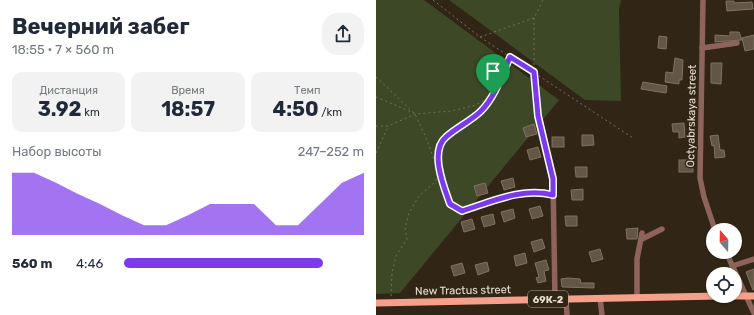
<!DOCTYPE html>
<html lang="ru">
<meta charset="utf-8">
<style>
:root{--surface:#fff;--page:#f2f2f3;--text:#1f2937;--muted:#747a83;--accent:#7c3aed}
body{margin:0;font-family:Rubik,sans-serif;background:var(--page);color:var(--text);height:100vh;display:flex;flex-direction:column;font-size:15px;white-space:nowrap}
*{box-sizing:border-box;margin:0}
p{font-size:13px;color:var(--muted)}
.icon{flex:none;width:22px;height:22px;fill:none;stroke:currentColor;stroke-width:2;stroke-linecap:round;stroke-linejoin:round}
.map{position:relative;flex:1;overflow:hidden}
.panel{display:flex;flex-direction:column;background:var(--surface);width:376px}
.panel>*{flex:none}
.needle{width:26px;rotate:340deg}
.buttons{position:absolute;left:330px;top:223px;display:grid;gap:8px}
.buttons a{display:grid;place-items:center;width:36px;height:36px;border-radius:50%;background:var(--surface);box-shadow:0 1px 3px #0004;font-size:20px}
.pin{position:absolute;display:grid;place-items:center;width:34px;height:34px;color:#fff;margin:-41px -17px;border-radius:50% 50% 50% 0;rotate:-45deg;box-shadow:0 0 4px #0007}
.pin .icon{rotate:45deg}
.round{display:grid;place-items:center;flex:none;width:42px;height:42px;border-radius:16px;background:var(--page)}
.overview{display:flex;align-items:center;justify-content:space-between;height:68px;padding:0 12px}
h1{font-size:22px;font-weight:700;line-height:30px}
.metrics{display:grid;grid-template-columns:repeat(3,1fr);gap:6px;height:68px;padding:4px 12px}
.metrics div{display:grid;align-content:center;border-radius:10px;background:var(--page);text-align:center}
.metrics b{font-size:20px;font-weight:700}
.metrics small{font-size:11px;font-weight:400}
.metrics p{font-size:11px}
.chart{height:112px;padding:8px 12px}
.chart p{display:flex;justify-content:space-between}
.chart svg{width:100%;height:72px;margin-top:4px;fill:var(--accent);opacity:.7}
ul{padding:0 12px;list-style:none;font-size:13px}
li{display:grid;grid-template-columns:64px 48px 1fr;align-items:center;height:30px}
li i{height:10px;border-radius:5px;background:var(--accent)}
main{display:flex;flex:1;min-height:0}
.map>svg:first-child{display:block}
.green{fill:#3d4827}
.building{fill:#645645;stroke:#817261}
.lines{fill:none;stroke-linecap:round;stroke-linejoin:round}
.path{stroke:#796e61;stroke-width:1;stroke-dasharray:2 3;stroke-linecap:butt}
.minor{stroke:#8e645a;stroke-width:5.5}
.major{stroke:#f69f8b;stroke-width:7}
.route-casing{stroke:#fff;stroke-width:8}
.route{stroke:#7c3aed;stroke-width:5}
.labels{text-anchor:middle;stroke-width:3;stroke-linejoin:round;paint-order:stroke}
.shield{fill:#312515;stroke:#b1a89c;stroke-width:1}
.shield-label{font-size:10px;font-weight:bold;fill:#e8e0d6}
.street-label{font-size:11px;fill:#e8e0d6;stroke:#312515}
</style>
<main>
<section class="panel">
<div class="overview"><div><h1>Вечерний забег</h1><p>18:55 · 7 × 560 m</p></div><a class="round"><svg class="icon" aria-label="share" viewBox="0 0 24 24"><path d="M12 15V3M7 8l5-5 5 5M5 13v7h14v-7"/></svg></a></div>
<div class="metrics">
<div><p>Дистанция</p><b>3.92<small> km</small></b></div>
<div><p>Время</p><b>18:57</b></div>
<div><p>Темп</p><b>4:50<small> /km</small></b></div>
</div>
<div class="chart"><p><span>Набор высоты</span>247–252 m</p>
<svg viewBox="0 0 160 44" preserveAspectRatio="none"><path d="M0 44V6L10 6L20 12L30 19L40 25L50 32L60 38L70 38L80 32L90 25L100 25L110 25L120 38L130 38L140 25L150 12L160 6V44z"/></svg>
</div>
<ul>
<li><b>560 m</b>4:46<i style="width:83%"></i></li>
</ul>
</section>
<div class="map">
<svg width="378" height="315" viewBox="0 0 378 315">
<rect width="100%" height="100%" fill="#312515"/>
<!-- green -->
<g class="green">
<polygon points="0,0 48,0 183,100 24,293 0,294"/>
<polygon points="73,0 245,0 243,9 245,101 209,100"/>
</g>
<!-- building -->
<g class="building">
<polygon points="350,1 358,1 358,3 376,2 377,9 351,11"/>
<polygon points="354,32 363,32 366,40 339,42 339,35 354,36"/>
<polygon points="378,35 378,49 369,51 366,38"/>
<polygon points="283,36 291,37 290,49 282,48"/>
<polygon points="299,58 307,60 306,80 303,80 303,84 289,82 290,72 297,73"/>
<polygon points="335,63 346,63 345,84 335,83"/>
<polygon points="267,82 291,86 290,93 265,89"/>
<polygon points="308,123 309,137 303,138 303,132 297,132 296,124"/>
<polygon points="158,124 161,134 150,137 147,128"/>
<polygon points="206,135 217,135 218,145 206,146"/>
<polygon points="342,135 344,150 348,150 349,157 339,158 338,145 336,146 334,136"/>
<rect x="176" y="137" width="12" height="10"/>
<polygon points="162,147 165,157 154,160 151,150"/>
<rect x="303" y="160" width="14" height="12"/>
<polygon points="199,167 211,167 211,177 200,177"/>
<polygon points="137,178 139,187 128,190 125,181"/>
<polygon points="109,183 112,193 101,196 98,186"/>
<polygon points="207,189 207,200 196,200 195,190"/>
<polygon points="164,206 167,216 156,219 153,209"/>
<polygon points="137,209 139,218 128,222 125,212"/>
<polygon points="117,214 119,224 108,227 105,217"/>
<polygon points="189,216 201,216 201,226 190,226"/>
<polygon points="96,219 99,229 88,232 85,222"/>
<polygon points="262,228 261,239 251,239 250,229"/>
<polygon points="166,239 169,248 158,252 155,242"/>
<polygon points="224,249 227,259 216,262 213,252"/>
<polygon points="149,253 151,263 140,266 138,256"/>
<polygon points="170,260 173,270 168,271 170,281 162,283 160,278 163,277 159,263"/>
<polygon points="111,262 113,271 102,275 99,265"/>
<polygon points="86,263 89,273 78,276 75,266"/>
<polygon points="378,269 378,290 377,290 370,272"/>
<polygon points="192,278 204,279 205,283 218,283 218,288 186,287 185,279"/>
</g>
<g class="lines">
<!-- path -->
<g class="path">
<polyline points="57,0 104,37 257,138"/>
<polyline points="158,18 158,73 161,112"/>
<polyline points="104,37 158,18 167,0"/>
<polyline points="0,77 39,114 51,140 74,204 82,208"/>
<polyline points="118,94 134,57"/>
<polyline points="0,97 38,113"/>
<polyline points="0,126 12,126 39,114 76,111 100,105 115,96"/>
<polyline points="0,153 12,127"/>
<polyline points="15,296 16,273 20,256 31,239 29,228 33,213 43,196 59,182 63,173 63,152 68,138 105,111 117,95"/>
</g>
<!-- minor -->
<g class="minor">
<polyline points="327,0 324,178 328,197 339,230"/>
<polyline points="326,48 361,43"/>
<polyline points="162,116 177,179 179,299"/>
<path d="M86,211C115,202 146,187 177,195"/>
<polyline points="266,239 286,229"/>
<polyline points="350,252 378,313"/>
<polyline points="356,266 378,259"/>
<polyline points="261,297 261,259 266,233"/>
<polyline points="224,298 226,315"/>
<polyline points="190,299 191,315"/>
</g>
<!-- major -->
<g class="major">
<polyline points="359,296 378,296"/>
<polyline points="0,303 343,296"/>
</g>
</g>
<g class="lines">
<!-- route casing -->
<g class="route-casing">
<path id="route" d="M134,57L158,72L162,116L177,179V195C146,187 115,202 86,211L74,204C68,187 53,151 70,137C81,127 95,121 105,111C119,97 126,75 134,57Z"/>
</g>
<!-- route -->
<use href="#route" class="route"/>
</g>
<g class="labels">
<!-- shield labels -->
<rect class="shield" x="152" y="291" width="40" height="16" rx="3"/>
<g class="shield-label">
<text x="172" y="303">69К-2</text>
</g>
<!-- street labels -->
<g class="street-label">
<text transform="translate(315 116) rotate(-89)" y="4">Octyabrskaya street</text>
<text transform="translate(87 290) rotate(-1)" y="4">New Tractus street</text>
</g>
</g>
</svg>
<div class="buttons">
<a><svg class="needle" viewBox="-14 -14 28 28"><path d="M0-13l5 13h-10z" fill="#e53935"/><path d="M0 13l5-13h-10z" fill="#747a83"/></svg></a>
<a><svg class="icon" aria-label="locate" viewBox="0 0 24 24"><circle cx="12" cy="12" r="6"/><path d="M12 2v4M12 18v4M2 12h4M18 12h4"/></svg></a>
</div>
<div class="pin" style="left:117px;top:95px;background:#1e9e55"><svg class="icon" aria-label="arrive" viewBox="0 0 24 24"><path d="M6 21V4h12l-3 4 3 4H6"/></svg></div>
</div>
</main>
